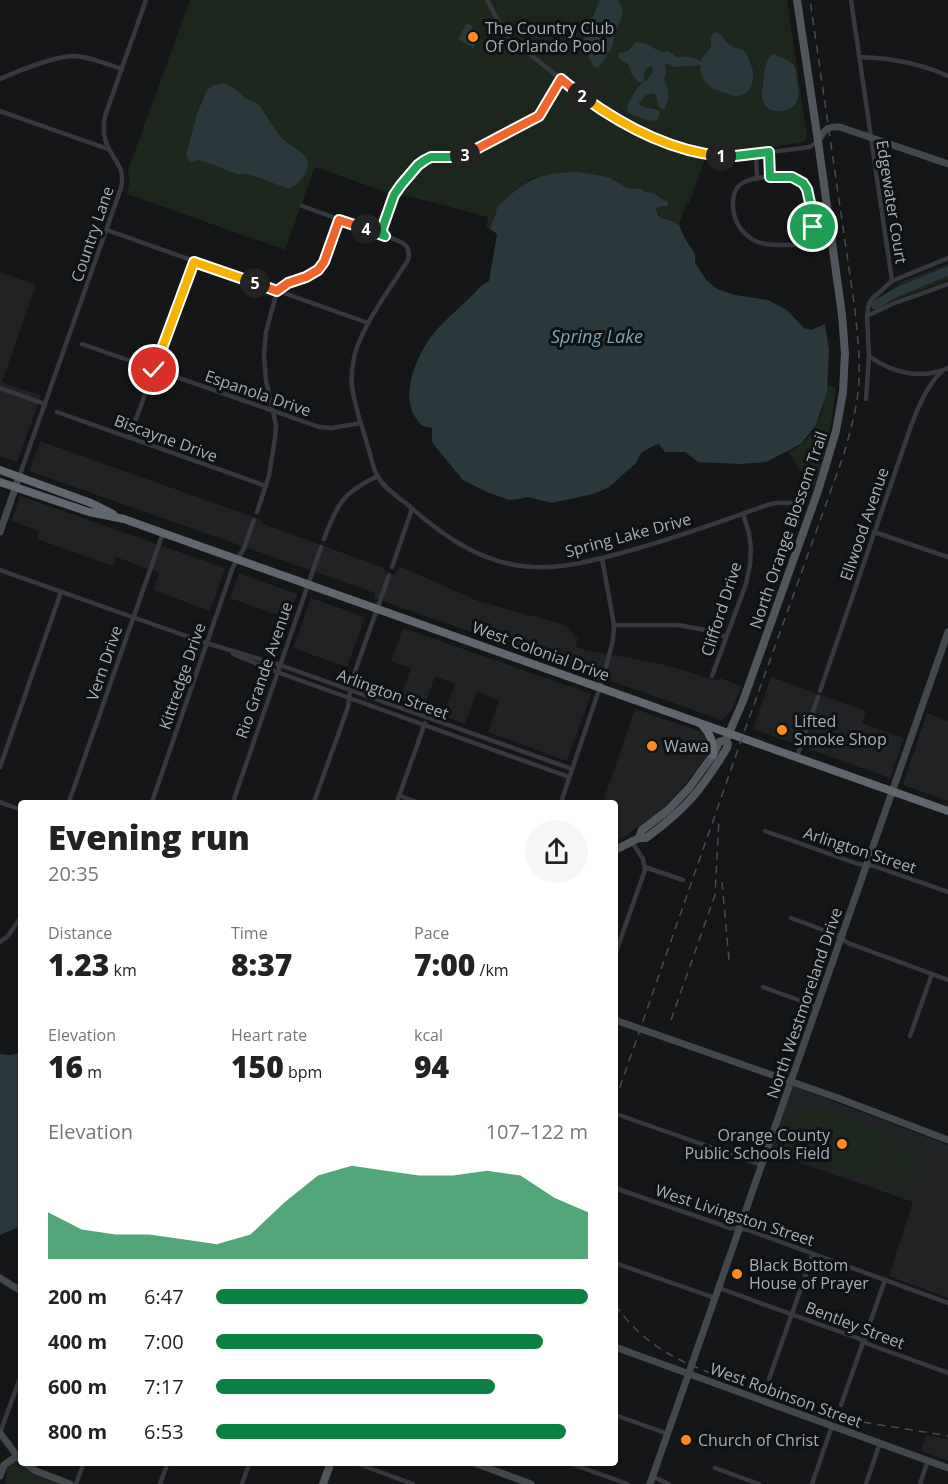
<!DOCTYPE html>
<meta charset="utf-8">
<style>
:root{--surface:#fff;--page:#f6f6f6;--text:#222;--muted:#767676;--accent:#0b8043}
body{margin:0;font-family:"Open Sans",sans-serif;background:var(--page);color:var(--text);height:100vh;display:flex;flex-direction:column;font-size:22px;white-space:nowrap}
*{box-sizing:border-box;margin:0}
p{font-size:20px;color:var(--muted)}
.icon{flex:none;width:33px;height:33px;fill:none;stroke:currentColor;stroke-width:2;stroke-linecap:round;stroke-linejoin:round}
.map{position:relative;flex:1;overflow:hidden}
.sheet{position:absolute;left:18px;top:800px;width:600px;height:666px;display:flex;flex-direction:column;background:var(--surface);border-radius:6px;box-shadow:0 2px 4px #0004}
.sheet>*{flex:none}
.pin{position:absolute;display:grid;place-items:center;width:51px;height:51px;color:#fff;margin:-26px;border:3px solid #fff;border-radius:50%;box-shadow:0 2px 6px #0007}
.km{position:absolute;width:30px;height:30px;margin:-15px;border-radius:50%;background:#222;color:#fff;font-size:16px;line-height:30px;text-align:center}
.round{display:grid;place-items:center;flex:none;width:63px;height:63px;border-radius:32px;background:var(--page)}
.head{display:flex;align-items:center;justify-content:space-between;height:102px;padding:0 30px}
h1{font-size:33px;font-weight:800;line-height:45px}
.stats{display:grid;grid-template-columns:repeat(3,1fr);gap:9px;height:102px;padding:6px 30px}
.stats div{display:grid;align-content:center}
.stats b{font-size:30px;font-weight:800}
.stats small{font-size:16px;font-weight:400}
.stats p{font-size:16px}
.chart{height:168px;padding:12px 30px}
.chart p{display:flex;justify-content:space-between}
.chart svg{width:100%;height:108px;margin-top:6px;fill:var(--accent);opacity:.7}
ul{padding:0 30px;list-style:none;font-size:20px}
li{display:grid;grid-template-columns:96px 72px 1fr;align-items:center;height:45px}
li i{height:15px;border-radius:8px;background:var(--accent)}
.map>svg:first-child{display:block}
.built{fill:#212224}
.green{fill:#1d261d;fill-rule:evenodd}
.water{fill:#2a383c}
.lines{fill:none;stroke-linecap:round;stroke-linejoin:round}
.river{stroke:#2a383c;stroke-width:9}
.street{stroke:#36383d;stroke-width:4.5}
.secondary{stroke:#44484d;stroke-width:7}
.primary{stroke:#52565c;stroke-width:8}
.highway{stroke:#61676e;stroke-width:8}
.rail{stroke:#494d52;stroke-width:1.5;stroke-dasharray:8 6;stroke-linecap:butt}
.split-1-casing{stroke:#fff;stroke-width:12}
.split-2-casing{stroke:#fff;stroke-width:12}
.split-3-casing{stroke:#fff;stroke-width:12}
.split-4-casing{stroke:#fff;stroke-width:12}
.split-5-casing{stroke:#fff;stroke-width:12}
.split-6-casing{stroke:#fff;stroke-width:12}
.split-1{stroke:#22a559;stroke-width:8}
.split-2{stroke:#f5b400;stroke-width:8}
.split-3{stroke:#f0652b;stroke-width:8}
.split-4{stroke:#22a559;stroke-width:8}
.split-5{stroke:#f0652b;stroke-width:8}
.split-6{stroke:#f5b400;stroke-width:8}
.poi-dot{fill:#ff8a25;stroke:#101112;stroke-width:2}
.labels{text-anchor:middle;stroke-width:6;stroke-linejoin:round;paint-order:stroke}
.poi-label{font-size:16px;fill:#a6afb8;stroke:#101112;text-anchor:start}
.street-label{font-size:16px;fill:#a6afb8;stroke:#101112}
.water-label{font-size:18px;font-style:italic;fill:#7aa6b6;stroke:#101112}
</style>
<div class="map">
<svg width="948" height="1484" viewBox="0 0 948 1484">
<rect width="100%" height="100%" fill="#151617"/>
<!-- built -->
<g class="built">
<polygon points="0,272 36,285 2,382 41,396 17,462 0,456"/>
<polygon points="40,441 262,520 261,523 384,568 386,573 389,574 393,575 397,572 399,566 478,601 565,625 578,639 576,647 585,650 656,663 686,671 718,681 720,678 741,686 734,705 729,713 722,720 374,598 375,593 29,471"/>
<polygon points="20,496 225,568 210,611 153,590 159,573 116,557 113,566 37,539 39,531 12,521"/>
<polygon points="239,573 297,594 289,619 230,598"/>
<polygon points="311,598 365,617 347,667 293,648"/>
<polygon points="403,628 591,694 567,761 488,732 499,700 477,692 465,724 443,716 455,684 435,676 423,709 399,701 411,668 391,661"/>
<polygon points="771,677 866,711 862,723 904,738 890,778 753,729"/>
<polygon points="635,709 702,732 708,738 711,744 709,752 696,770 681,789 653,818 615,842 615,802 603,802"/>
<polygon points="927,713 948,721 948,801 903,785"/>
<polygon points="793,1086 948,1145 948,1298 889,1276 913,1202 769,1152"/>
<polygon points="926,1435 948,1439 948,1461 921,1451"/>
</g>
<!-- green -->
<g class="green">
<path d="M190,0H787L807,137L804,142L797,143L732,153H724L708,150L689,204H686L679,225C670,219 661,220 656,210V208L668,204L662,197L652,193L645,192L641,189L628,188L614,180L559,173L533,178L514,191L494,220L492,222L490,229L486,227L488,217L404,195L402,198L315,167L285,250L127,194L130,182L128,170Z"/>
<polygon points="948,264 948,280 892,301 900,282"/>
<path d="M827,384L836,388C832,426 825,454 813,490L788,452C792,450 797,448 801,445C818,431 826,405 827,384Z"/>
<path d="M811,1107L819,1108L909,1141C933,1159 919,1192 890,1188L782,1149L784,1144L789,1145C782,1127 791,1110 811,1107ZM890,1139C896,1141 903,1143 908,1146C923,1157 917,1180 899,1183C892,1184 883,1180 877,1177Z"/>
<polygon points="891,1146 912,1153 903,1181 881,1173"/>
<polygon points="14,1462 33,1474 60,1484 5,1484 7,1468 4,1470 4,1468"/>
</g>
<!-- water -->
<g class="water">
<polygon points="600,0 618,0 621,5 623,14 616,30 612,48 598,68 593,66 582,43"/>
<polygon points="467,23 473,26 469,33 479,38 473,49 472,47 458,39"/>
<path d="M714,32C724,34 723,41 731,46C735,49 740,47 744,51C748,54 750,63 752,68C756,80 750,96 736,96C731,96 727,93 722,92C708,88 701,81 700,66L699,65L675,67L666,63L665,65L666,72L664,80C670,90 669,98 665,108L662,109L658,105L656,95L652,93L646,95L638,104C645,110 653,107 659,111L660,114L658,119L654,121C646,120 635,117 628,112L627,107C630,101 633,94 637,89C642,81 651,80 653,69L652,67H648L644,72V81L642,82H638L631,73L629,65L618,58L619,53L628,51L635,43C651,40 654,55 669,51L676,57C685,56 692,56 700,61L711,47V38Z"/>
<path d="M772,54H775C781,58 791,60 794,66C796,70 797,76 797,80C798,88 800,96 796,103C790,113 769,115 764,103C761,98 762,91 763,85C764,74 764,63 772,54Z"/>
<path d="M224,83C234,87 236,90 243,96C246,100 251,99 255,102C263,107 274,131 283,139C290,147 304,151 307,160C311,172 299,184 289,189L284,186L278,185L266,180L247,174H237L203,161L199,160L190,162L186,155L197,114L207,90L214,85Z"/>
<path d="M578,172L608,177L628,188L641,189L645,192L653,193L668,202V206H662L656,208V210L658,215L662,218L674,222L679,225L684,237L695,254V263L707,281L717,289L735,295L768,300L787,310L804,328L811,330L825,324L829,350L827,392L816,425L801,444L766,462L740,464L698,462L685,452H665L659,444C653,446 643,450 640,455C638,458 638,461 636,463L608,488L593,494L552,503L527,497L519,499L509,500L487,492L463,480L434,445L432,441V428L422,426C418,421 414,416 412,411C403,387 419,351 434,333C448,316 466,303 480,287L489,281L497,234L490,229C492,219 496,219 497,207C527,179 537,173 578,172Z"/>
<polygon points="21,1052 21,1226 0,1235 0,1054 11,1055"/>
</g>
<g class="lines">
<!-- river -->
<polyline class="river" points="875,305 897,292 948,271"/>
<!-- street -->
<g class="street">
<polyline points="487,0 504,32 517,44 572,88 615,119 655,139 696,152 725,157 756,154 810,147 818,141"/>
<polyline points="851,0 892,281"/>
<path d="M860,57C890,58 920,63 948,76"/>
<path d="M0,79C18,71 53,57 72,56C89,56 106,64 122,69"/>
<path d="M561,79L539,116L466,155C458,157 451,158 443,158C438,158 433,157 429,158C407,165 385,211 382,232C392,243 413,238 408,260C390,289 358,330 353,363C352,370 351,379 352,386C354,406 363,428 368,447C371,457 373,469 378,477C385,489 398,497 408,505C443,536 482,564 531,567C563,569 594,560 625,552C673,539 720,522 767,505L776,503H794"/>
<polyline points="0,111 108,149"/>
<polyline points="769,152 770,177"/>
<polyline points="756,154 757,179"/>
<path d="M785,176C792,177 801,179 805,186C808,191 808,198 810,204C812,215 818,234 806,242C800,246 790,245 783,245C773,245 761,245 752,239C738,230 732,216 733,200C734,194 735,188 741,184C753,176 771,177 785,176Z"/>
<polyline points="302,206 383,235"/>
<polyline points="107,230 368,323"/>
<polyline points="867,316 892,304 948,284"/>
<polyline points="82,344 319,427 332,428 361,423"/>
<path d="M869,356C892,373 921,380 948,368"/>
<polyline points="0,388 45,404"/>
<polyline points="866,399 869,356 867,316 869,303 872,299 892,281 948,258"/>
<polyline points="57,412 266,486"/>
<polyline points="129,438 194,262"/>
<path d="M19,477L121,188C125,168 117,165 109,149C103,139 103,127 105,116L146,0"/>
<polyline points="257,512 269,476 275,438 276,425 266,381 264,354 266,332 277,291 288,283 306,277 318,270 324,263 339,220"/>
<polyline points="874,532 948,557"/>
<path d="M324,539C337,504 343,492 378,476"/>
<polyline points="392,567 412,509"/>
<polyline points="0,570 206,643 280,665 572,769"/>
<polyline points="614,625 678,625 705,630 726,637"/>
<polyline points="233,654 277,672 569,777"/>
<polyline points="712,676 746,584 750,565 751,549 749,533 743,514"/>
<path d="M820,691L912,423C920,403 927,386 942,371"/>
<polyline points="797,757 818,697"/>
<polyline points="0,767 61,592"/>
<polyline points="400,796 417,802"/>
<polyline points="0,802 21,810"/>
<polyline points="69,802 163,533"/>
<polyline points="152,802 233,567 244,548 254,520"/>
<polyline points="233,802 321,547"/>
<polyline points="314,802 348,707 351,683 389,575"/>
<polyline points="397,802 425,723"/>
<polyline points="561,802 603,678 613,640 614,625 602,558"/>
<polyline points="765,831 858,864 874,866 948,892"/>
<polyline points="645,867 683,880"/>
<polyline points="791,918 837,935 848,943 948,980"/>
<polyline points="0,942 8,936 21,917"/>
<polyline points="615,955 645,870 643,859 632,842"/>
<polyline points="763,987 817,1007"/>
<polyline points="910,1036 932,974"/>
<polyline points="619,1115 761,1165"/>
<polyline points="615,1188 730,1228 748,1230 948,1303"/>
<polyline points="615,1263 715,1298"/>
<polyline points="719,1288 860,1339 868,1344 948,1373"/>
<polyline points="769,1379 813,1254"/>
<polyline points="841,1405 885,1280"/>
<polyline points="615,1415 668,1434"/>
<polyline points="0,1433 21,1375"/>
<polyline points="353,1462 413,1484"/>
<polyline points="566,1462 628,1484"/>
<polyline points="715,1468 759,1484"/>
<polyline points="653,1477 669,1484"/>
<polyline points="76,1484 84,1462"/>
<polyline points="160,1484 168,1462"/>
<polyline points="242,1484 250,1462"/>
<polyline points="812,1484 832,1426"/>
<polyline points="866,1484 880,1443"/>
<polyline points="920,1484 928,1460"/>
</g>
<!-- secondary -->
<g class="secondary">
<path d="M818,141C825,130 826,126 840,127L948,164"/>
<polyline points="0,532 17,483"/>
<polyline points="615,1020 838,1098 948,1140"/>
<polyline points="0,1278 21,1291"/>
<polyline points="615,1347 948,1468"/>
<polyline points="0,1433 21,1461"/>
<polyline points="23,1462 36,1471 70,1484"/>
<polyline points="472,1462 531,1484"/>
<polyline points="0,1476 4,1465 17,1456"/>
<polyline points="650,1484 948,632"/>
</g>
<!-- primary -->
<g class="primary">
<polyline points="639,838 642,830 668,810 689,788 713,755 719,742 726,740"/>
<path d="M615,850L639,838H646C661,827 676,815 689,801C704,785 716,766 727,748L728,744L726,740L743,701L818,491L836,431L843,392L845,353L842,315L818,141L797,0"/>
<polyline points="323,1484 331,1462"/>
</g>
<!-- highway -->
<g class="highway">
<polyline points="0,470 91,503 113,514"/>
<polyline points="0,482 89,512 124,519 163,533 948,811"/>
<path d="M702,725C710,733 714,744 713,755"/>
</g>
<!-- rail -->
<g class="rail">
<polyline points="722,882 729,960"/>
<polyline points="671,1020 715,895 719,819"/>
<path d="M615,1101L742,738L844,454C851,428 859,402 859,376C860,354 857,332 855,310L810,0"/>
<path d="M615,1305C649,1352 688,1365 740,1384C767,1394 794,1406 822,1413C863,1424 906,1428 948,1436"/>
</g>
</g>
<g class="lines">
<!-- split-1 casing -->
<g class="split-1-casing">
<polyline id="split-1" points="721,156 735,156 769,152 770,177 792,177 803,183 807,189 813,216 813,227"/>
</g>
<!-- split-2 casing -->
<g class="split-2-casing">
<path id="split-2" d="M582,96C623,126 670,151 721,156"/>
</g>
<!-- split-3 casing -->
<g class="split-3-casing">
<polyline id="split-3" points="465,155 539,116 561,79 582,96"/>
</g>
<!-- split-4 casing -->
<g class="split-4-casing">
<polyline id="split-4" points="366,229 385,236 383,234 382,229 394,195 401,185 418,165 425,160 431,157 455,157 465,155"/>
</g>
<!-- split-5 casing -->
<g class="split-5-casing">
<polyline id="split-5" points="255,283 277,291 288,283 306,277 318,270 324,262 339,220 366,229"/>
</g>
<!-- split-6 casing -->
<g class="split-6-casing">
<polyline id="split-6" points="154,370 194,262 255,283"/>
</g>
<!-- split-1 -->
<use href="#split-1" class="split-1"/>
<!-- split-2 -->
<use href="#split-2" class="split-2"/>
<!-- split-3 -->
<use href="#split-3" class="split-3"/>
<!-- split-4 -->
<use href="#split-4" class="split-4"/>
<!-- split-5 -->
<use href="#split-5" class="split-5"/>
<!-- split-6 -->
<use href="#split-6" class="split-6"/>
</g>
<!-- markers -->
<g class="poi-dot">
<circle cx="473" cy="37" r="6"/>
<circle cx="782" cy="730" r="6"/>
<circle cx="652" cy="746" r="6"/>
<circle cx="842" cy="1144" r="6"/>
<circle cx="737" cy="1274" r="6"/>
<circle cx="686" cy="1440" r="6"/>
</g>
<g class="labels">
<!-- poi labels -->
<g class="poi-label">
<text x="485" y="34">The Country Club<tspan x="485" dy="18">Of Orlando Pool</tspan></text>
<text x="794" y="727">Lifted<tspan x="794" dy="18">Smoke Shop</tspan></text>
<text x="664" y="752">Wawa</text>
<text x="830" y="1141" text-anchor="end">Orange County<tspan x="830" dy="18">Public Schools Field</tspan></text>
<text x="749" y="1271">Black Bottom<tspan x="749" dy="18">House of Prayer</tspan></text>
<text x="698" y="1446">Church of Christ</text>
</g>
<!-- street labels -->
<g class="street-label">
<text transform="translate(892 202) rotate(81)" y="6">Edgewater Court</text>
<text transform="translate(92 234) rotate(-71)" y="6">Country Lane</text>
<text transform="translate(258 393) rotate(19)" y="6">Espanola Drive</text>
<text transform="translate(166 438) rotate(20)" y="6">Biscayne Drive</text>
<text transform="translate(864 524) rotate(-71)" y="6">Ellwood Avenue</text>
<text transform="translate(788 530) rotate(-71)" y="6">North Orange Blossom Trail</text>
<text transform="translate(628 535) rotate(-15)" y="6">Spring Lake Drive</text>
<text transform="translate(721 609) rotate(-72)" y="6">Clifford Drive</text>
<text transform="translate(541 651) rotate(20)" y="6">West Colonial Drive</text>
<text transform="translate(104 663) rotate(-71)" y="6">Vern Drive</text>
<text transform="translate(264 670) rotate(-71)" y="6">Rio Grande Avenue</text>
<text transform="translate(182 676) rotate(-71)" y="6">Kittredge Drive</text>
<text transform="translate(393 694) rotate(20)" y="6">Arlington Street</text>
<text transform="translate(860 850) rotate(18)" y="6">Arlington Street</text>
<text transform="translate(804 1003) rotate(-71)" y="6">North Westmoreland Drive</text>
<text transform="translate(735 1215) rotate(18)" y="6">West Livingston Street</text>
<text transform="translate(855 1325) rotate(21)" y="6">Bentley Street</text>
<text transform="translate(786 1395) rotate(20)" y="6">West Robinson Street</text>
</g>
<!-- water labels -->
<g class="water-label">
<text x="597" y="343">Spring Lake</text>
</g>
</g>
</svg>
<div class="pin" style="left:813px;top:227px;background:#1e9e55"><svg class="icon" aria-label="arrive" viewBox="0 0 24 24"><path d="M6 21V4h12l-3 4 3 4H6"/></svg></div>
<div class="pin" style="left:154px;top:370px;background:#d93025"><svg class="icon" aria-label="check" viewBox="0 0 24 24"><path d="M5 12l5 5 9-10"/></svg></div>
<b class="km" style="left:721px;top:156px">1</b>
<b class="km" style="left:582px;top:96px">2</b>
<b class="km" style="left:465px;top:155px">3</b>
<b class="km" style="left:366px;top:229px">4</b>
<b class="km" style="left:255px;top:283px">5</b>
<section class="sheet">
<div class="head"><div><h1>Evening run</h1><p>20:35</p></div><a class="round"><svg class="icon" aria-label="share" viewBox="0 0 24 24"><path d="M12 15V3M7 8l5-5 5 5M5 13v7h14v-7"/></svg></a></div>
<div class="stats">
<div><p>Distance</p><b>1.23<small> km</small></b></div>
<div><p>Time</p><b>8:37</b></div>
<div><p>Pace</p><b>7:00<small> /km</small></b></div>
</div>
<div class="stats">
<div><p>Elevation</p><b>16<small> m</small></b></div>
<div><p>Heart rate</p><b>150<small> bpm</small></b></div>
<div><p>kcal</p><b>94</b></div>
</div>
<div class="chart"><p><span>Elevation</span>107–122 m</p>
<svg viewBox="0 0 160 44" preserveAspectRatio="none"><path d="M0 44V25L10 32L20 34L30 34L40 36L50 38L60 34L70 21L80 10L90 6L100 8L110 10L120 10L130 8L140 10L150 19L160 25V44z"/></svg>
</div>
<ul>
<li><b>200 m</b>6:47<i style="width:100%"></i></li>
<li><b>400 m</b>7:00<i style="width:88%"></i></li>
<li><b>600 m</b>7:17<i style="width:75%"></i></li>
<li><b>800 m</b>6:53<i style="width:94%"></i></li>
</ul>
</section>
</div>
